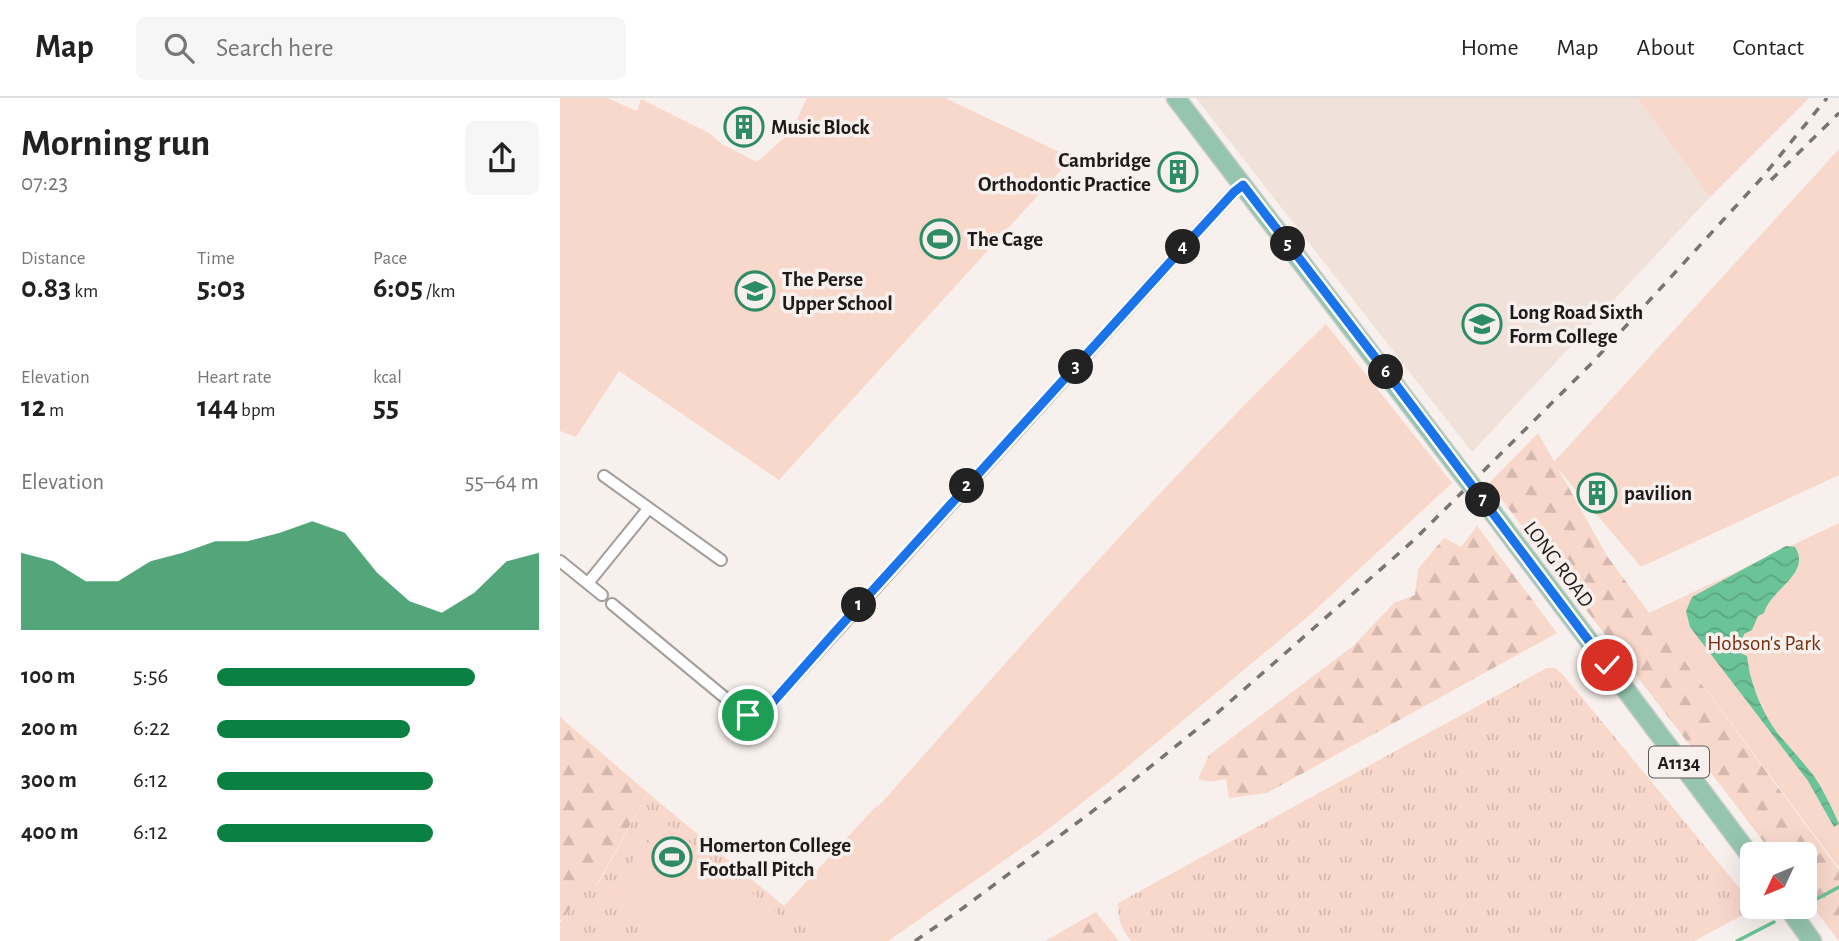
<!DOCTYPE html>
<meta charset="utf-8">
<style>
:root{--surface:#fff;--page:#f6f6f6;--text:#222;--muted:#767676;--line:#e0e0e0;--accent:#0b8043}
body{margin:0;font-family:"Alegreya Sans",sans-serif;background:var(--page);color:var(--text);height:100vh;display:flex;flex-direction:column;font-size:26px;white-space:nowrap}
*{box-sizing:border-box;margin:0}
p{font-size:23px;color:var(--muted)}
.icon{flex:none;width:38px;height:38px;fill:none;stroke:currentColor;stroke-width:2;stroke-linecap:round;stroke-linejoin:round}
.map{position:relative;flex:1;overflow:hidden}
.panel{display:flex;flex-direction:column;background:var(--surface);width:560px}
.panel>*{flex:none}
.needle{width:46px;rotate:226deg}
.controls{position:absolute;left:1180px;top:744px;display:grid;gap:14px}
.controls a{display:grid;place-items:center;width:77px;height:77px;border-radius:10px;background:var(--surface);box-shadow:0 7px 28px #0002;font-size:35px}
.pin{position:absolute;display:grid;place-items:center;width:60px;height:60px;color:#fff;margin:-30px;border:4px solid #fff;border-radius:50%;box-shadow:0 2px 7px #0007}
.km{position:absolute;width:35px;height:35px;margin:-18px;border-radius:50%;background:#222;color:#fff;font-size:19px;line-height:35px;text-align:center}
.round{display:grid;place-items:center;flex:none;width:74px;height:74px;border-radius:10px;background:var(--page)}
.overview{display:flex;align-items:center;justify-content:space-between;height:119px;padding:0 21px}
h1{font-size:38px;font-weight:600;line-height:52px}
.stats{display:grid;grid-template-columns:repeat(3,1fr);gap:10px;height:119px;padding:7px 21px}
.stats div{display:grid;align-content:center}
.stats b{font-size:30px;font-weight:600}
.stats small{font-size:19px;font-weight:400}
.stats p{font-size:19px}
.chart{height:196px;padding:14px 21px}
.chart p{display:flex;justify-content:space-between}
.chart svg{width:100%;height:126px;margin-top:7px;fill:var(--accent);opacity:.7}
ul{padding:0 21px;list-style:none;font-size:23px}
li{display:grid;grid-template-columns:112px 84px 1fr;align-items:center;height:52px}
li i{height:18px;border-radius:9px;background:var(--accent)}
header{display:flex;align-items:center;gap:42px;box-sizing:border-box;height:98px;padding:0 35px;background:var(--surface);border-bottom:2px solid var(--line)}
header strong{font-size:33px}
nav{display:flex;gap:38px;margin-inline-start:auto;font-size:24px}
.search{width:490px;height:63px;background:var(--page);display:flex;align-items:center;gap:18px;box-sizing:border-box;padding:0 24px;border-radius:10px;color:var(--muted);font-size:26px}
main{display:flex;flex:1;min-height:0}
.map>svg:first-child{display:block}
.built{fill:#f1e1db}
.grass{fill:url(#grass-tufts)}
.forest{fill:url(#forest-firs)}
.green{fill:#f9d8cc}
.water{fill:url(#water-waves)}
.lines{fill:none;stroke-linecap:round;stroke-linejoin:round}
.stream{stroke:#6bc398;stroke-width:3.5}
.minor-casing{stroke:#a49d9b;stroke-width:14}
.primary-casing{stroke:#cdcdcc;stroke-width:21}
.minor{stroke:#fff;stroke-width:10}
.primary{stroke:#95c5af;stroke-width:18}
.rail{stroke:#797372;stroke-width:3.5;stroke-dasharray:9 9;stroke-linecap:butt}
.primary-bridge-casing{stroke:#cdcdcc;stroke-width:21;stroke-linecap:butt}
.primary-bridge{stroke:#95c5af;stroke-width:18}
.route-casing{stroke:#fff;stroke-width:14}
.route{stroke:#1a73e8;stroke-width:9}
.labels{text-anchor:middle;stroke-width:7;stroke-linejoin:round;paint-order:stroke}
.shield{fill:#f8f0ed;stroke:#5f5a59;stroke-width:2}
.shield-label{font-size:19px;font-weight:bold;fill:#1d1a19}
.poi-label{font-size:21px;font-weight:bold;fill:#1d1a19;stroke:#f8f0ed;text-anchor:start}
.street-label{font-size:21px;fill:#1d1a19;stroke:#f8f0ed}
.park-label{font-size:21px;fill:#762e0f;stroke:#f8f0ed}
</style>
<header>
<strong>Map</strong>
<div class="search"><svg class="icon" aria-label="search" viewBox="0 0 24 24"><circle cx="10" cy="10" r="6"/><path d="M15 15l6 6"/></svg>Search here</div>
<nav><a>Home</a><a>Map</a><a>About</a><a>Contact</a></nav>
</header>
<main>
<section class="panel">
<div class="overview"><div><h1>Morning run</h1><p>07:23</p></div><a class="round"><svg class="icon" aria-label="share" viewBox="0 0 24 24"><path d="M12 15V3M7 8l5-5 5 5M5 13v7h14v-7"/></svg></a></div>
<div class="stats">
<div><p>Distance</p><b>0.83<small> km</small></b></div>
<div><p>Time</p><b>5:03</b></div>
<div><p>Pace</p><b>6:05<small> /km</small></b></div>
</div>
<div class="stats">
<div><p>Elevation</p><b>12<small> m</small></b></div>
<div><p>Heart rate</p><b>144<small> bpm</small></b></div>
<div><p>kcal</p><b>55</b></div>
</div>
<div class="chart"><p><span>Elevation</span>55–64 m</p>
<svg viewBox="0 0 160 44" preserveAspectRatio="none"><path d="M0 44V17L10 20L20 27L30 27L40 20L50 17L60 13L70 13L80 10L90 6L100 10L110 24L120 34L130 38L140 31L150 20L160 17V44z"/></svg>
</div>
<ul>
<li><b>100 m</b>5:56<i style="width:80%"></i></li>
<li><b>200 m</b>6:22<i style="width:60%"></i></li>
<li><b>300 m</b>6:12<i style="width:67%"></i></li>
<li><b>400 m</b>6:12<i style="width:67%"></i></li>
</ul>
</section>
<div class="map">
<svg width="1279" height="843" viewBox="0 0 1279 843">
<defs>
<pattern id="grass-tufts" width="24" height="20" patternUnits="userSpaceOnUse" patternTransform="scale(1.75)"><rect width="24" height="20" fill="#f9d8cc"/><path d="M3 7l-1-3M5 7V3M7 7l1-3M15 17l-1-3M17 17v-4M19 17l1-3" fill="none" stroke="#d5b9af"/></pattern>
<pattern id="forest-firs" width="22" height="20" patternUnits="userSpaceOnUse" patternTransform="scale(1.75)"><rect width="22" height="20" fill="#f9d8cc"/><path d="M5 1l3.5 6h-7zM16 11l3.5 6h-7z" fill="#d5b9af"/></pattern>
<pattern id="water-waves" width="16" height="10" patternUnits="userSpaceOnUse" patternTransform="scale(1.75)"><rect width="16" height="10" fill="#6bc398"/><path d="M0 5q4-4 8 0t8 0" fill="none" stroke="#5ca782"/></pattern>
</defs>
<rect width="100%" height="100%" fill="#f8f0ed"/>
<!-- built -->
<polygon class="built" points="636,0 1249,0 1150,99 912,354"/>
<!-- grass -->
<g class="grass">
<path d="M987,570H995L1004,578L1192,805V808L1196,810L1134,843H571C561,831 558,821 558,805Z"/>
<polygon points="88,695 224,808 262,843 0,843 0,825 2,822 26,789 38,786"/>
</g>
<!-- forest -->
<g class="forest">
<polygon points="978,335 1047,458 1279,772 1279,843 1244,798 1244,756 1213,756 929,385"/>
<polygon points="917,428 997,535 707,695 669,700 666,681 651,684 638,681 649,657 793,548 834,505 855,497 858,471 884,440 901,449"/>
<polygon points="0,619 88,695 37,786 26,789 2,822 0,822"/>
<polygon points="536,814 559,843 485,843"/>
</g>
<!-- green -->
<g class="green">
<polygon points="0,0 47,0 77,13 81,1 149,35 162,46 197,64 231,34 247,0 385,0 512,60 219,382 59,273 16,339 0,333"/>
<polygon points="1078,0 1249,0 1150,99"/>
<polygon points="1279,51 1279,377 1081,469 993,365"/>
<path d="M766,226L892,385L751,516L554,680L482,736L328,843H262L224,808L318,706L317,710C463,545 608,379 766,226Z"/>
<polygon points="1279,425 1279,770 1089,515"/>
<polygon points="105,724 224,821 206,843 107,843 47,794"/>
</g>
<!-- water -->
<path class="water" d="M1226,448L1235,449C1252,476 1211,490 1204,515L1198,518L1192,532L1184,536L1178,554L1187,558C1190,585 1202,615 1219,637C1231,651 1243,664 1254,678C1264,693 1272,710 1279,726L1274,729L1248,683L1130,529L1126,513L1132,499Z"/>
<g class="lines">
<!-- stream -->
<g class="stream">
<polyline points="1251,804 1279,789"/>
<polyline points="1177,843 1214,824"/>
</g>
<!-- minor casing -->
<g class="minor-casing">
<g id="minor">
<polyline points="44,378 161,462"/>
<polyline points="0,463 42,497"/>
<polyline points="28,485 88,411"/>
<polyline points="52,506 181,613 188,617 201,617 631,141 674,94 683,87"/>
</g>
</g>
<!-- primary casing -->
<g class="primary-casing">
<g id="primary">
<polyline points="616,0 901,374"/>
<polyline points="927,407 1192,760"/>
<polyline points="1227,808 1252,843"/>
</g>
</g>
<!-- minor -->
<use href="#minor" class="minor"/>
<!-- primary -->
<use href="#primary" class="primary"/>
<!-- rail -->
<g class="rail">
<polyline points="1211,82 1279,15"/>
<polyline points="355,843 403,810 565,689 656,616 854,442 1031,266 1200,82 1267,0"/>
</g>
<!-- primary-bridge casing -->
<g class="primary-bridge-casing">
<polyline id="primary-bridge" points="901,374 927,407"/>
</g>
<!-- primary-bridge -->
<use href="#primary-bridge" class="primary-bridge"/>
</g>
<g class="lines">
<!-- route casing -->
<g class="route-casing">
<polyline id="route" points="188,617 196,618 205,613 275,534 631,141 674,94 683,87 828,276 1047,567"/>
</g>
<!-- route -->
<use href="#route" class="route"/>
</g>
<!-- icons -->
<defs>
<g id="building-ring" transform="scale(2.0125)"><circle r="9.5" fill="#f8f0ed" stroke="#2e8c64" stroke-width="1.5"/><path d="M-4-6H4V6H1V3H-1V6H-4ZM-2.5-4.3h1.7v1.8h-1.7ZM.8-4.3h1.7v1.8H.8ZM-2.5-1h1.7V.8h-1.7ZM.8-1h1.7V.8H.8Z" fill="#2e8c64"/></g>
<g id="stadium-ring" transform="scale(2.0125)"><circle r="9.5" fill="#f8f0ed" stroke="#2e8c64" stroke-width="1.5"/><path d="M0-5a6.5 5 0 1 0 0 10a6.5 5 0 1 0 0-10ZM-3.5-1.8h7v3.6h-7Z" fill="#2e8c64"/></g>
<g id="school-ring" transform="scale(2.0125)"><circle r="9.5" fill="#f8f0ed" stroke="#2e8c64" stroke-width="1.5"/><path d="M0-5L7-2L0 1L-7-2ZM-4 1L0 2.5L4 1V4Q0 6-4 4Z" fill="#2e8c64"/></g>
<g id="university-ring" transform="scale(2.0125)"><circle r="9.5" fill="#f8f0ed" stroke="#2e8c64" stroke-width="1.5"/><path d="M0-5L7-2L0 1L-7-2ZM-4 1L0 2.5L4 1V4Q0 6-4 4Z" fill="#2e8c64"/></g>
</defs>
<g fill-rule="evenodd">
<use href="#building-ring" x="184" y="29"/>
<use href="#building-ring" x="618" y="74"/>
<use href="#stadium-ring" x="380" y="141"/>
<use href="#school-ring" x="195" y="193"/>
<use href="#university-ring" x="922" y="226"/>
<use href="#building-ring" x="1037" y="395"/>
<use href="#stadium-ring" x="112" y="759"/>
</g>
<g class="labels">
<!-- shield labels -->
<rect class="shield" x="1089" y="648.5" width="60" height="31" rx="5"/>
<g class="shield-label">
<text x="1119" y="671">A1134</text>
</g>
<!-- poi labels -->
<g class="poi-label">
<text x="211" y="36">Music Block</text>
<text x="591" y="69" text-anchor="end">Cambridge<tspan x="591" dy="24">Orthodontic Practice</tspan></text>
<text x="407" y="148">The Cage</text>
<text x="222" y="188">The Perse<tspan x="222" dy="24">Upper School</tspan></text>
<text x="949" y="221">Long Road Sixth<tspan x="949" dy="24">Form College</tspan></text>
<text x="1064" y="402">pavilion</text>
<text x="139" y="754">Homerton College<tspan x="139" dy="24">Football Pitch</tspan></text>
</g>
<!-- street labels -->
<g class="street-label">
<text transform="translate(999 466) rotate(53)" y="7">LONG ROAD</text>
</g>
<!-- park labels -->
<g class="park-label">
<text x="1204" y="552">Hobson's Park</text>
</g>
</g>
</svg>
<div class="controls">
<a><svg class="needle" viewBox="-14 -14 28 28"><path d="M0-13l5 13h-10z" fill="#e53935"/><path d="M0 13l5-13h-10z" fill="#767676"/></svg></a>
</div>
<div class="pin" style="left:188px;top:617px;background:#1e9e55"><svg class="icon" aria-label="arrive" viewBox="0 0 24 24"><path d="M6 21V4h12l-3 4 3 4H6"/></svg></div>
<div class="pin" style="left:1047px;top:567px;background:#d93025"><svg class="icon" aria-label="check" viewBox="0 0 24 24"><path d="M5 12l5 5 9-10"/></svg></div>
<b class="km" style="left:299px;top:507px">1</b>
<b class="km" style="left:407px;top:388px">2</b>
<b class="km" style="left:516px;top:269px">3</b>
<b class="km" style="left:623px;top:149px">4</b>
<b class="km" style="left:728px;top:146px">5</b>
<b class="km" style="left:826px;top:274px">6</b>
<b class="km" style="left:923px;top:402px">7</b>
</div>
</main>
